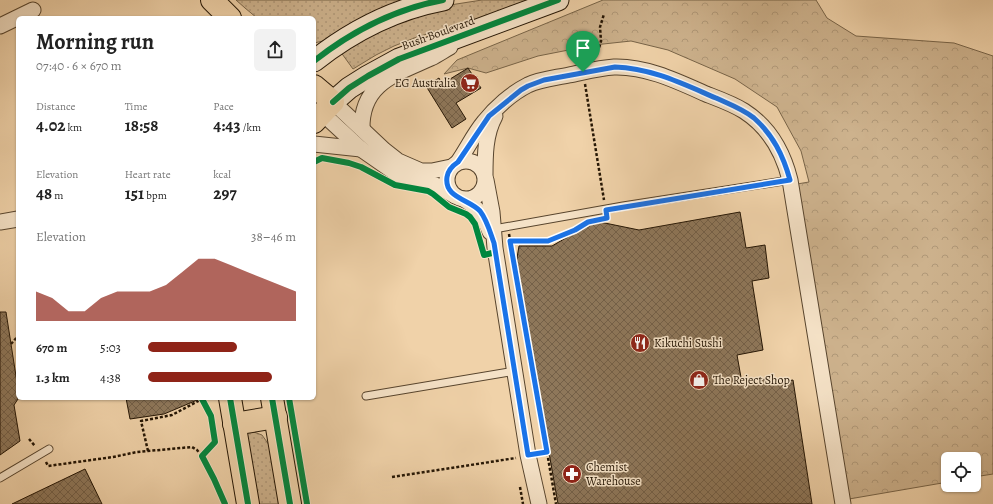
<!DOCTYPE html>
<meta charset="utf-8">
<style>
:root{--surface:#fff;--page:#f2f2f2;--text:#222;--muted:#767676;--accent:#8f2418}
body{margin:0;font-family:Alegreya,serif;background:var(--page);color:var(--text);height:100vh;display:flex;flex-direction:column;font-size:15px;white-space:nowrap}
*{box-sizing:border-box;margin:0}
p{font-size:13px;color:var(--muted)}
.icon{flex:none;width:22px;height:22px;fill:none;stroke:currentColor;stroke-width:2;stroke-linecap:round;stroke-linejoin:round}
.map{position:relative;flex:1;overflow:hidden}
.panel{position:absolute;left:16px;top:16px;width:300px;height:384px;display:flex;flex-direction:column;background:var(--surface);border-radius:6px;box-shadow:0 1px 3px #0004}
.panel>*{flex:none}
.fabs{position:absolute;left:941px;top:452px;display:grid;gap:8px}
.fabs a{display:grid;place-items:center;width:40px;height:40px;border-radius:6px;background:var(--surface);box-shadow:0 1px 3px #0004;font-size:20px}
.pin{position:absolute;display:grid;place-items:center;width:34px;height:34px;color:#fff;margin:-41px -17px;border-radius:50% 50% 50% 0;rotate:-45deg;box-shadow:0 0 4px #0007}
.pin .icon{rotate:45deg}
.round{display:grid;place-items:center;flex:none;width:42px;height:42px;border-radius:6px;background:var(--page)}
.overview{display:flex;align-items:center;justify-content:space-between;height:68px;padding:0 20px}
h1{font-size:22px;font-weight:700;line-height:30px}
.stats{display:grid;grid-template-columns:repeat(3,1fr);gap:6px;height:68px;padding:4px 20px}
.stats div{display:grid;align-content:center}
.stats b{font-size:17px;font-weight:700}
.stats small{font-size:11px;font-weight:400}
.stats p{font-size:11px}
.chart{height:112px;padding:8px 20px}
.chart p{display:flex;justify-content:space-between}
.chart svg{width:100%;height:72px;margin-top:4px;fill:var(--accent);opacity:.7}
ul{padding:0 20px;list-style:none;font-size:13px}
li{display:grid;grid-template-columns:64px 48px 1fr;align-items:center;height:30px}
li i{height:10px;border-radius:5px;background:var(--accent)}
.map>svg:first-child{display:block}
.grass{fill:url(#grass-dots);stroke:#786448}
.forest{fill:url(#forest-crowns);stroke:#786448}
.building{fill:url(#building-cross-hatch);stroke:#241504}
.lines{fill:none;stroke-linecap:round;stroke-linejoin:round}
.lane-casing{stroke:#57442d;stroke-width:9}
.street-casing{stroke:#57442d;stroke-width:17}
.secondary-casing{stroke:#241504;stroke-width:23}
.primary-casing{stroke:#241504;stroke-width:24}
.path{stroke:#241504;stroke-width:2.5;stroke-dasharray:3 2;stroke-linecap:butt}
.lane{stroke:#f5e2c7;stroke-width:7}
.street{stroke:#f5e2c7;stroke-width:15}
.secondary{stroke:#f5e2c7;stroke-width:21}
.primary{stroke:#f0d2a9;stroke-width:22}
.cycleway-casing{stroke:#f5e2c7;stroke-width:8}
.cycleway{stroke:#00873e;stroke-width:6}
.route-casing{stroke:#fff;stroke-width:8}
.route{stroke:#1a73e8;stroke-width:5}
.labels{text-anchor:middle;stroke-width:3;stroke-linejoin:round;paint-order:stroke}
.street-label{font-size:12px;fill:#241504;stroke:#f5e2c7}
.poi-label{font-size:12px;fill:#241504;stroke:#f5e2c7;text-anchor:start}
</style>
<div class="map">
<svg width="993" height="504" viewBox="0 0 993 504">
<defs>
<pattern id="grass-dots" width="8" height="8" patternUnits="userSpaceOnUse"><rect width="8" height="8" fill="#cdb28d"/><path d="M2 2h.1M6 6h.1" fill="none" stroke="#b09878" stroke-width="1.8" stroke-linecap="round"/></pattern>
<pattern id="forest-crowns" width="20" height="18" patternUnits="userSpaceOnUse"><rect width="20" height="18" fill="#cdb28d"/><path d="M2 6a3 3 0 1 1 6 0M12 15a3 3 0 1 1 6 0" fill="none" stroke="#b09878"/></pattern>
<pattern id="building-cross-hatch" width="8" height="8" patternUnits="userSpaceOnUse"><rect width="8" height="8" fill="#8e775a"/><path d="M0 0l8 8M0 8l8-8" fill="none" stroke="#746048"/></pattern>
</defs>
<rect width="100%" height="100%" fill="#f0d2a9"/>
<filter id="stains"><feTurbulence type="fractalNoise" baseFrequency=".005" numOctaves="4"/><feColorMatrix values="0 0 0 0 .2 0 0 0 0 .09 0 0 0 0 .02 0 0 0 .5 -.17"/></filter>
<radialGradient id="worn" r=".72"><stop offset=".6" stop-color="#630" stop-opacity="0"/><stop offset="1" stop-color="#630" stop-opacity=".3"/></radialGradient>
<!-- grass -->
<g class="grass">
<polygon points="236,0 406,0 323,41 314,43 314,18 257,18 245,8"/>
<polygon points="482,0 543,0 417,37 394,46 376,55 353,69 340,51 363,36 450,5"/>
<polygon points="251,431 262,435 272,449 283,504 253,504 244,433"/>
</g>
<!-- forest -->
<polygon class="forest" points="603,0 816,0 827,18 856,36 954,43 993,56 993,474 974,477 974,459 948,459 948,482 849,499 797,184 809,182 801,151 777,107 735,79 668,50 631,41 594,45 538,56 486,73 468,68 444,74 457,60"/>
<!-- building -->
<g class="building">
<polygon points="468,68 481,88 456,103 466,119 452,128 426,86 439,78 442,84"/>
<polygon points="740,212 746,248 765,245 769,278 752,281 763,350 737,355 742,383 771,378 771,384 793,380 812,504 558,504 516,264 519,246 552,246 595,221 639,230"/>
<polygon points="0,312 6,312 18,389 18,399 14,405 20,441 0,455"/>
<polygon points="126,398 202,398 164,414 130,419"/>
<polygon points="85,469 102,504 12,504"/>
</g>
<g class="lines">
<!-- lane casing -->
<g class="lane-casing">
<g id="lane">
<polyline points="494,229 623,206 790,180"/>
<polyline points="366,396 515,371"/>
<polyline points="0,478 49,449"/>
</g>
</g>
<!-- street casing -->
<g class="street-casing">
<g id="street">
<polyline points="0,26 33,10"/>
<polyline points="333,102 384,150 398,161 421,171 432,171 451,167"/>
<polyline points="322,113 361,149 397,174 438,186 455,196"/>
<path d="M362,129C361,83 396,74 431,58C437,55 443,51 450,47"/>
<polyline points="314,144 361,149"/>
<circle cx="466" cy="180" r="19"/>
<path d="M458,162C467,149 474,134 484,122C495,108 512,93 528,85C541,79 555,78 569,75C584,72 599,68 614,67C646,66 677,81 706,94C719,99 733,104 744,111C769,127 783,152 790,180L843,504"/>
<path d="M485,176C485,156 485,134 495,116"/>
<polyline points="486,180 492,212 495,248 528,455 539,504"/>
<path d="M463,199C479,208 483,215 490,232"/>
<polyline points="0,222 18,219"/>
</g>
</g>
<!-- secondary casing -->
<g class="secondary-casing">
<g id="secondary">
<path d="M314,61C352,31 395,9 443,0"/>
<polyline points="333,102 349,88 368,76 399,59 558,0"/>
</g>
</g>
<!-- primary casing -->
<g class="primary-casing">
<g id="primary">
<polyline points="212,0 230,18"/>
<polyline points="314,86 333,102 314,122"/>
<polyline points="230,398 248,504"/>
<polyline points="272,398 290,504"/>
<polyline points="234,424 276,417"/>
</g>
</g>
<!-- path -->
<g class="path">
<polyline points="581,60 579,51 599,48 601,41 600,27 604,14"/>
<polyline points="585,84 604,200"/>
<polyline points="509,234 512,250"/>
<polyline points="510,241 548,241 575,230 587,223"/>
<polyline points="508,250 512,250 556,504"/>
<polyline points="11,344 18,336"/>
<polyline points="29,439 35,446"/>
<polyline points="148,451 141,421 172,415 202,399"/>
<polyline points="46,462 48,466 113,457 137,452 192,447 197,450 202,456"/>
<polyline points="392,477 516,458"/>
<polyline points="520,487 523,504"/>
</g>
<!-- lane -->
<use href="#lane" class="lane"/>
<!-- street -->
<use href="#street" class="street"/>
<!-- secondary -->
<use href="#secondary" class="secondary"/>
<!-- primary -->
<use href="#primary" class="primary"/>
<!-- cycleway casing -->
<g class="cycleway-casing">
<g id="cycleway">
<path d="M314,61C352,31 395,9 443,0"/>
<polyline points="333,102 349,88 368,76 399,59 558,0"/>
<polyline points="314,162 322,158 349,163 361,167 395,185 428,191 433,194 449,207 466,214 470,217 475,224 484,255 496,252"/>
<polyline points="203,398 202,399 211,416 215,442 202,456 214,479 225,504"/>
<polyline points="230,398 248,504"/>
<polyline points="272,398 290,504"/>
<polyline points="289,398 307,504"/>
</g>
</g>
<!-- cycleway -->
<use href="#cycleway" class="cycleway"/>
</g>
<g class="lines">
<!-- route casing -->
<g class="route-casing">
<path id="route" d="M615,67C651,68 683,84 716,98C729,104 743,109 754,118C773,135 783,155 790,180L606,210L607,218L588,222L575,230L548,241H510L547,452L528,455L494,243C490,232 487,220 480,211C469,199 444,198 447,177C448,170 452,166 458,162L489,116L521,90L528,86L544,80Z"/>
</g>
<!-- route -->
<use href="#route" class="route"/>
</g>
<!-- icons -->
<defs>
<g id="supermarket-disc" transform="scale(1)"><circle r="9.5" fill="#8f2418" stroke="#f5e2c7"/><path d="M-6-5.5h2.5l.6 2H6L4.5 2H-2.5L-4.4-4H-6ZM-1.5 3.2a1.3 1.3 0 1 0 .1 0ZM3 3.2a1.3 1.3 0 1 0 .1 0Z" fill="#fff"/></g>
<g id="restaurant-disc" transform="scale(1)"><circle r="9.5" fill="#8f2418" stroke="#f5e2c7"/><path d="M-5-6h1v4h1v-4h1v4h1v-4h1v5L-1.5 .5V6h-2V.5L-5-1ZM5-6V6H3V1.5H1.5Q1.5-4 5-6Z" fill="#fff"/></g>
<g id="shop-disc" transform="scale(1)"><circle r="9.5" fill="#8f2418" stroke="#f5e2c7"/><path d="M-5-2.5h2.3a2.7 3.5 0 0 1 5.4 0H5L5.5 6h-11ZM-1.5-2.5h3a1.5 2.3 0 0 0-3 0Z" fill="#fff"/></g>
<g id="pharmacy-disc" transform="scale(1)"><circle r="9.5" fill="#8f2418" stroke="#f5e2c7"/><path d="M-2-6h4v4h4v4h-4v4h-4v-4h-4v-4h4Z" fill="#fff"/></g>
</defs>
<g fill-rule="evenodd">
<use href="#supermarket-disc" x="470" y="83"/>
<use href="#restaurant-disc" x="640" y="343"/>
<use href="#shop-disc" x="699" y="380"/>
<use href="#pharmacy-disc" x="572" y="474"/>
</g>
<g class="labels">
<!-- street labels -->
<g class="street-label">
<text transform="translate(438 33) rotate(-20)" y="4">Bush Boulevard</text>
</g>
<!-- poi labels -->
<g class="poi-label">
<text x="456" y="87" text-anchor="end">EG Australia</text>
<text x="654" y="347">Kikuchi Sushi</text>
<text x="713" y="384">The Reject Shop</text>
<text x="586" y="471">Chemist<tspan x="586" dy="14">Warehouse</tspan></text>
</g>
</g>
<rect width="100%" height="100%" filter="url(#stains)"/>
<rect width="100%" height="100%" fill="url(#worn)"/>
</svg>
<div class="fabs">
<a><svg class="icon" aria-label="locate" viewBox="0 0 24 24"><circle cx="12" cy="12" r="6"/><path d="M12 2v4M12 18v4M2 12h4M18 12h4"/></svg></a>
</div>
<div class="pin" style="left:583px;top:72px;background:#1e9e55"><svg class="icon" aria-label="arrive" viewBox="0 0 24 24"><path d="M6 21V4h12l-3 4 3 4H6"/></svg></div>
<section class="panel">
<div class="overview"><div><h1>Morning run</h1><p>07:40 · 6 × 670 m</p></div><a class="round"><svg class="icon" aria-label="share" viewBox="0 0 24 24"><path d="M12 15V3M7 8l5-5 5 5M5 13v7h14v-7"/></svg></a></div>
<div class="stats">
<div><p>Distance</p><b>4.02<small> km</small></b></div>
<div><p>Time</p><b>18:58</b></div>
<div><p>Pace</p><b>4:43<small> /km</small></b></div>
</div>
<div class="stats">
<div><p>Elevation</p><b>48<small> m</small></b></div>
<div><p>Heart rate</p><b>151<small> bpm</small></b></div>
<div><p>kcal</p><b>297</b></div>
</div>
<div class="chart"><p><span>Elevation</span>38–46 m</p>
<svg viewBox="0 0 160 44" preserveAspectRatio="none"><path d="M0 44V26L10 30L20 38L30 38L40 30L50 26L60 26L70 26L80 22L90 14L100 6L110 6L120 10L130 14L140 18L150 22L160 26V44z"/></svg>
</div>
<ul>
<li><b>670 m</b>5:03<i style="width:60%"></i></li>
<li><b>1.3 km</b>4:38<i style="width:84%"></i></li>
</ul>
</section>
</div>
